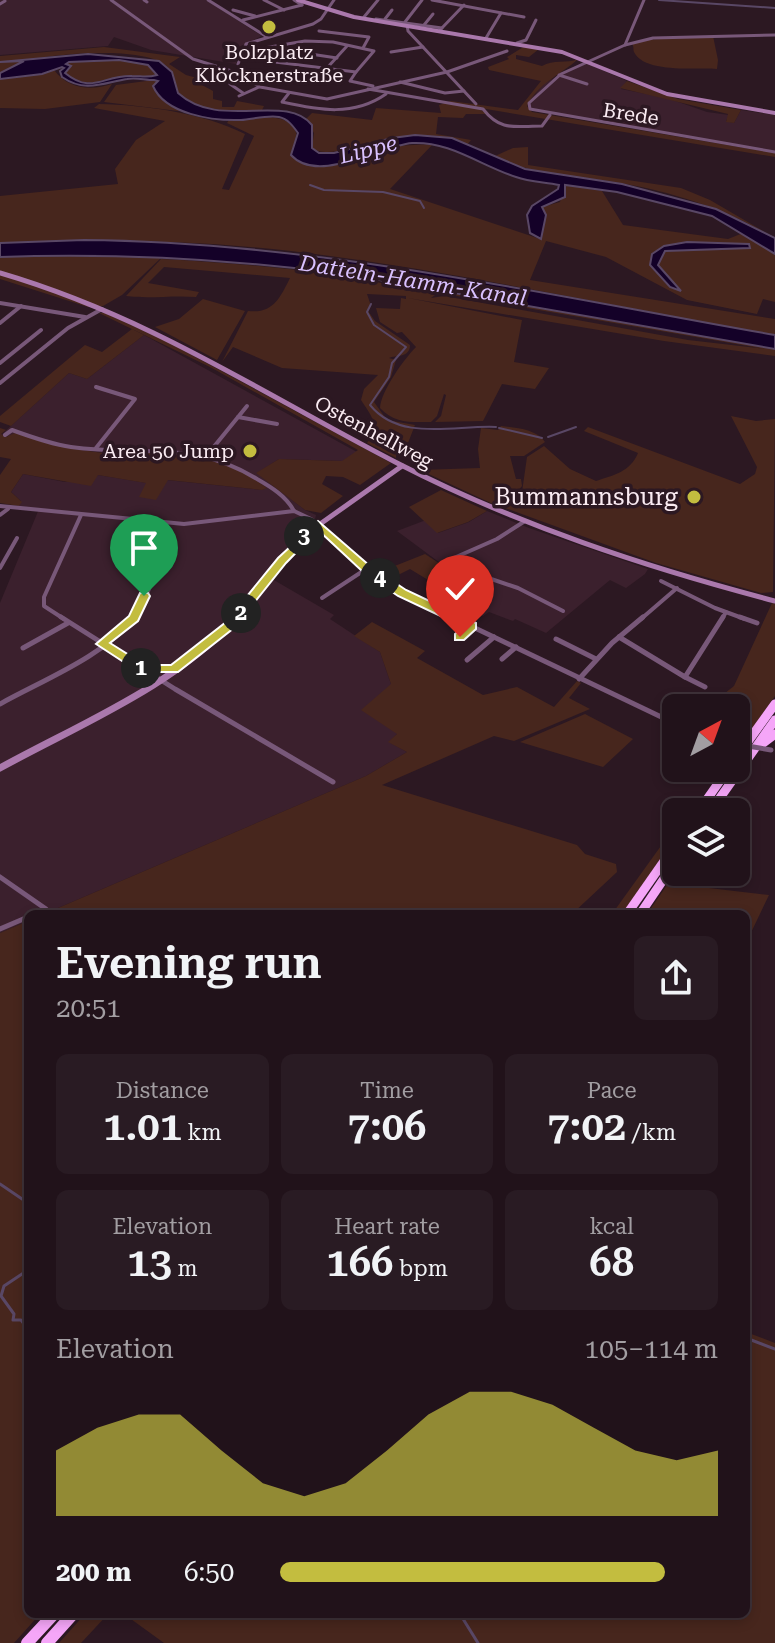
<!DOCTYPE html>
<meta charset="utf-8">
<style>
:root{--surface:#21121a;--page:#291b23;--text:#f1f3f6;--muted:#a29ea2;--line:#3e3239;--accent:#c3bd3f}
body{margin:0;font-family:"Roboto Serif",serif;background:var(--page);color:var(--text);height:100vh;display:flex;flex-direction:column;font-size:30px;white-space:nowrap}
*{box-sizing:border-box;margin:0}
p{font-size:26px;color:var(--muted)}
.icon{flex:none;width:44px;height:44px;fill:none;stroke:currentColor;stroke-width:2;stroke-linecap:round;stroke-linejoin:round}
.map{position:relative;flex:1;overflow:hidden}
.drawer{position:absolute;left:24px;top:910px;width:726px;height:708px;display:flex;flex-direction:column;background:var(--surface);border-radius:12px;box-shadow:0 4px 12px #0003,0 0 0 2px var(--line)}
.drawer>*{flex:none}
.needle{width:52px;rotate:41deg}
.fabs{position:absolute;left:662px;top:694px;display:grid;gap:16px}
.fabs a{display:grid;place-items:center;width:88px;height:88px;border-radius:12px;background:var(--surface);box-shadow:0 4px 12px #0003,0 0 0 2px var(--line);font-size:40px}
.pin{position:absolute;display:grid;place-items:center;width:68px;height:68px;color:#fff;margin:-82px -34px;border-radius:50% 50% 50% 0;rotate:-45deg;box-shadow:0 0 8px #0007}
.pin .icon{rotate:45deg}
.km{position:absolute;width:40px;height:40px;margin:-20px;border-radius:50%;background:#222;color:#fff;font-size:22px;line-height:40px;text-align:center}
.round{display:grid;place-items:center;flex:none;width:84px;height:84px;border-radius:12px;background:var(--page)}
.headline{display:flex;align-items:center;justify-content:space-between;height:136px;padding:0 32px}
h1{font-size:44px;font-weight:600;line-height:60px}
.metrics{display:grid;grid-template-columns:repeat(3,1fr);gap:12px;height:136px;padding:8px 32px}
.metrics div{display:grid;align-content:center;border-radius:12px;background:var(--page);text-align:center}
.metrics b{font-size:40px;font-weight:600}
.metrics small{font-size:22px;font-weight:400}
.metrics p{font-size:22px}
.chart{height:224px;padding:16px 32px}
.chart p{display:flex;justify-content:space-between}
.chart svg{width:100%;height:144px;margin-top:8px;fill:var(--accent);opacity:.7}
ul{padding:0 32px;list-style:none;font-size:26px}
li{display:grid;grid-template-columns:128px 96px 1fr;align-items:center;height:60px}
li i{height:20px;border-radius:10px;background:var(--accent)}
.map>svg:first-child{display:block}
.built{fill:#3b202d}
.green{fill:#47261d}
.water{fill:#140128;stroke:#594765;stroke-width:2;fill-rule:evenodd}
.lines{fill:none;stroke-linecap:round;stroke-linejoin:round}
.stream-far1{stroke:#594765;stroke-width:2}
.stream{stroke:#594765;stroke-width:3}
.street-far2{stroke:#785879;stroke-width:3}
.street-far1{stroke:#785879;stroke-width:4}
.street{stroke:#785879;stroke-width:5}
.secondary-far2{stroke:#aa78ac;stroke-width:4}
.secondary-far1{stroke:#aa78ac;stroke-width:5}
.secondary{stroke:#aa78ac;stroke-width:7}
.highway-far1{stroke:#f5a6f8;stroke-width:9}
.highway{stroke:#f5a6f8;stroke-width:12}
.street-bridge{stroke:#785879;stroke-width:5}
.route{fill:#c3bd3f;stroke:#fff;stroke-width:2}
.poi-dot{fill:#c3bd3f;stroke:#2c1822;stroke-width:3}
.labels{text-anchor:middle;stroke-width:7;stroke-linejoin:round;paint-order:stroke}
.far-poi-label{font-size:20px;fill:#faebf2;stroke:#2c1822}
.far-street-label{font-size:20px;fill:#faebf2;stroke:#2c1822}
.far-water-label{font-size:22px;font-style:italic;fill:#d9c1ff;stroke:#2c1822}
.poi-label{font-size:24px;fill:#faebf2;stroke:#2c1822;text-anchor:end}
</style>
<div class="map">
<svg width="775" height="1643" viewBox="0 0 775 1643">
<rect width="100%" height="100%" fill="#2c1822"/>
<!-- built -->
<g class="built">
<polygon points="0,0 206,0 262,36 241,46 236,64 151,50 114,37 108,46 0,55"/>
<polygon points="584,62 627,81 621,89 667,98 707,112 729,115 726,121 734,123 741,110 775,115 775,153 529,110 527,103 545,83"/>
<polygon points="144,335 357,452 343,461 279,459 257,473 305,510 316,515 314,523 267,576 334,615 330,619 380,652 391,684 397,734 389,742 407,752 366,776 44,914 28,914 28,921 0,933 0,603 39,509 19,506 21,501 11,492 23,474 65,482 98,475 147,483 167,480 262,490 266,488 165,451 158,454 103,453 1,435 69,373 87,379"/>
<polygon points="487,511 529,528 648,569 645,574 626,588 610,580 546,633 515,619 513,621 489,612 483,616 464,609 471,599 433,583 451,571 397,531 426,520 438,533 469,522"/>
</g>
<!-- green -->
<g class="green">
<path d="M713,36L718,60L717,69C697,67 645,74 634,52C633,49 634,46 632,44L644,40Z"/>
<path d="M525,46L539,49L529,57L516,55V59L542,66C553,59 567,64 578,59C561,75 538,83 527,106L532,112L775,153V157L474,107L489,114H466L463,118L438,117L436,134L471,140L467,145C449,137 431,134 411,136C387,138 327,161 312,148L314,133L306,119L312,113L372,120L376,108L441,113L439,105L451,101L518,110L541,81L489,70L488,67L509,59L507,57Z"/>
<path d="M104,47L180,57L169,64L186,75L208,81L202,85L213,91V99L222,101V107H234L237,101L264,106L262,110C231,113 203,114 178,93C175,82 174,72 165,65C144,47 61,53 35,59C24,61 11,68 0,73V56Z"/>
<path d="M119,60L148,65L157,75C147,78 141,76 132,76C105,75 89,93 65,73L69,69L64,64L69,62Z"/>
<path d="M54,70C68,89 91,91 112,84L100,102L45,109L0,108V79Z"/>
<polygon points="154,80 158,81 154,84 158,95 186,112 104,102 116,85"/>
<polygon points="627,81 678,99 741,110 734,123 726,122 728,114 620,88"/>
<path d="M99,104C146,105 203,113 245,134L222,189L229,190L254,136L227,123L229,120C251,119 299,107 297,142L329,165L354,163L394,146L433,144L390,189L540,239L546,216L542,207L560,202L564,185L602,191L623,225L728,239L743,233L775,254V302L763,299L757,314L687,300L606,257L546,241L530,280L775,319V335C614,307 453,270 291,251C194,240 97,239 0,243V196L118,184L115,169L136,140L165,121L94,108Z"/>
<path d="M528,147V165L681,188L710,200L775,238C724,208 665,189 607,181C567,175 530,173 493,157L513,148Z"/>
<polygon points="77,255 163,256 122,295 103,306 88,307 0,279 0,257"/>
<path d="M161,259C253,264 346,272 435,295L431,298L444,296L688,340L766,349L387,284L389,282L775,349V356L664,341L408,298L522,320L514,362L549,368L535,389L502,384L483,421L435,422L441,416L446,395L444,394L437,416L431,422C410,422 395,424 380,408C381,391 404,359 416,347L402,332L397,333L380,322L376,308L400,309L401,298L406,299V296L367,294L371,306L368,311L375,321L410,345C410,358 396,355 389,358L396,360L391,377L374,402L387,420L415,425L408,443L396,451V458L367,443C381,426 372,417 361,400L364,389L378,375L282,368L233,347L222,362L248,311C273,314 280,298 290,278L164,267L148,283L199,292L196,297C172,295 150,299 126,296Z"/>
<polygon points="203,299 245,311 217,360 155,327 179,319"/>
<polygon points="99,313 105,313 168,342 391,463 360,485 343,477 326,476 322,484 343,496 321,513 305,510 256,473 279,459 342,461 358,450 212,368"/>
<polygon points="132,329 144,335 87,379 69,373 11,426 0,422 0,416 85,345 102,352"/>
<path d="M731,416L756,421L775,419L773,592L761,593L656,563L497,505L522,492L527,457L544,446L570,469L596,481C614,475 630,472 638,453L584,431L588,427L740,484L755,474L757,467Z"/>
<path d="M501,426C516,428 536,429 545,442L524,456H510L516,479H521L522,486L516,493L493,504L420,470L480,468L478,449L481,428L498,430Z"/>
<polygon points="0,428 6,430 1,434 6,437 15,433 74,449 103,453 183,452 238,468 267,488 262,490 168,480 156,500 139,497 146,483 98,475 91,486 23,474 11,492 22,502 19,506 0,503 0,475 11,459 0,457"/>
<polygon points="441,490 487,511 468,522 437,533 409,507"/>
<polygon points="425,554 451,571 433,583 410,569 388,580 377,573"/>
<polygon points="772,603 775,604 775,696 736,753 736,716 741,705 715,701 734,686"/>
<polygon points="372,622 425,651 417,658 483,695 517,687 554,707 577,681 581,683 569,698 590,709 514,741 494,736 382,785 577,845 585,854 616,864 617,872 572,914 44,914 366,776 407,752 388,742 397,734 361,710 391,684 380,652 354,636"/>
<polygon points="585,714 633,739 603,767 520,742"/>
<polygon points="676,825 676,839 623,914 612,914"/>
<polygon points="676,872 682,872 675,884 769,895 746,943 746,914 647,914"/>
<polygon points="28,921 28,1614 40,1614 14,1643 0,1643 0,933"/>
<polygon points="746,1332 775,1343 775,1643 164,1643 124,1614 746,1614"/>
<polygon points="85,1614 108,1614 81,1643 59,1643"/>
</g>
<!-- water -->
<g class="water">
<path d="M88,54L159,61L172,72L178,93C220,131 285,92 312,125V148L319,153H334L392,138L415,135L452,138L525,169L622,184L716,209L775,238V254L712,216L617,192L565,185V197L542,207L546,215L541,239L530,233L527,215L532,206L558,189L559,185C545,182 530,182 516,177C481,166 450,141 412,143C379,146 318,185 291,155L298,133C293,126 288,119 279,117C268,115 253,119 241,120C212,121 165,114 153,86L158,81L154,80C145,80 135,77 127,79C103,83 85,93 62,77L60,71L64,68L62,67L42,74L0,79V73L24,61L0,62ZM119,60L148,65L157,75C147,78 142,76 132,76C103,75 92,95 65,73L71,66L66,64L69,62Z"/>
<path d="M84,240C318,242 546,295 775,335V349L345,274C230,259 116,253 0,257V243Z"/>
<polygon points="687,242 749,244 750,248 665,251 658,265 681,291 670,287 650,265 652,254 664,246"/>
</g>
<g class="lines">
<!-- stream-far1 -->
<g class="stream-far1">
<polyline points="659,0 775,8"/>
<polyline points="310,185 324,190 383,192 420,201 424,208"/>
<path d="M371,304L367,312L374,325L406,347L392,363L389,377L370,405C400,442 454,425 496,427"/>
<polyline points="499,428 542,438"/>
<polyline points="548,437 576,427"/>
</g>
<!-- stream -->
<g class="stream">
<polyline points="0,1184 28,1203"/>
<polyline points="28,1270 4,1286 1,1296 14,1314 13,1320 21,1320 28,1329"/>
<polyline points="28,1332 28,1338"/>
<polyline points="746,1338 775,1349"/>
<polyline points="460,1614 478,1643"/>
</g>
<!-- street-far2 -->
<g class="street-far2">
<polyline points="111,0 193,59 238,73 260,87 327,99 447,72 507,51"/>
<polyline points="144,0 147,2"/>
<polyline points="208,0 267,37"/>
<polyline points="264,0 284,10"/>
<polyline points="294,0 302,5"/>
<polyline points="432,0 524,17"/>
<polyline points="644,0 625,45 561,74 529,103 530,109 775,152"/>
<polyline points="0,4 5,1"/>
<polyline points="233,10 255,16"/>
<polyline points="364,17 378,0"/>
<polyline points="376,19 442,28"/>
<polyline points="385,19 392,10"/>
<polyline points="243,20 302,5"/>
<polyline points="405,22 422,0"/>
<polyline points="407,25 408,31 476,104"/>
<polyline points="424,25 433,14"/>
<polyline points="440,30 464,5"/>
<polyline points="319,31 369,37 363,48"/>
<polyline points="486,38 501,13"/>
<polygon points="305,41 333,42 374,51 356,72 275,62 257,54 264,48"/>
<polyline points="517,43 526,40 536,20"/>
<polyline points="625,45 653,38 775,35"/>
<polyline points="391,52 423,47"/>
<polyline points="284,62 297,52 337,58"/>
<polyline points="238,64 246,44 313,24 321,19 334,0"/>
<polyline points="327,68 347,46"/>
<polyline points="198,72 210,65"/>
<polyline points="356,72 350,81 373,86"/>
<polyline points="559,75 587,84"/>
<polyline points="400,82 445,93 464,91"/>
<polyline points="230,84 243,93"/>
<path d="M368,89L483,109C501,132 515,126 542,126L550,115"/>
<path d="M289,93L282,102C319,110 353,117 386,94"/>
<polyline points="239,96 259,87"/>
</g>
<!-- street-far1 -->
<g class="street-far1">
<polyline points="0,303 85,317"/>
<polyline points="0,323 21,306"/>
<polyline points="0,363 41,330"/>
<polyline points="0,383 68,328 102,309"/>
<polyline points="96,387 135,399 96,448"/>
<polyline points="238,417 277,424"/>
<path d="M5,435L12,430C31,437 51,444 71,447C142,457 192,439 257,479C271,487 286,496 294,511"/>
<polyline points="208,454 247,406"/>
<polyline points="0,506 184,524 294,511 311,519 366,569 406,595 456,619"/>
<polyline points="0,515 8,509"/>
<polyline points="447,561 497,539 525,521"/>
<polyline points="447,561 449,566 456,567 460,562 457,559"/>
<polyline points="456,567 518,588 563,611"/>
<polyline points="0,568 17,538"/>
<polyline points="661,581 715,608 745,619"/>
<polyline points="322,598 366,569"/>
<polyline points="64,619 44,606 44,597 81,515"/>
<polyline points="134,619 147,594 166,546"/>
<polyline points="641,619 677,588"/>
<polyline points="722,619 726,612"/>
</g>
<!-- street -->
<g class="street">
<polyline points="61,617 175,689 333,782"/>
<polyline points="452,617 676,724"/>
<polyline points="740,617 757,623"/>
<polyline points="460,637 472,626"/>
<polyline points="619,637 685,677 723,617"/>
<polyline points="556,639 596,659"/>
<polyline points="23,648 68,623"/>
<polyline points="502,659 516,647"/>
<polyline points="467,660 494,637"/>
<polyline points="148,670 174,669"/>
<polyline points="685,677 705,687"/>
<polyline points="579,679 612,643 643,617"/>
<path d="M0,704C45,679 103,657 135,617"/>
<polyline points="0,877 46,909 35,914"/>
<polyline points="0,929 28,917"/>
</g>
<!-- secondary-far2 -->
<polyline class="secondary-far2" points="298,0 354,17 562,52 667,94 775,113"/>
<!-- secondary-far1 -->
<g class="secondary-far1">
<path d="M0,273C150,317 263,394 399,464C518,525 645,567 775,601"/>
<polyline points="235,619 306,534 402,466"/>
</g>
<!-- secondary -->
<path class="secondary" d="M0,768C80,724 175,686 237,617"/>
<!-- highway-far1 -->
<g class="highway-far1">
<polyline points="762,744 775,734"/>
<polyline points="736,758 775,704"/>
<polyline points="698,812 729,768"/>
<polyline points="710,812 775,720"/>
<polyline points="627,914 676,844"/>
<polyline points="640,914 676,861"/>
</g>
<!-- highway -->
<g class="highway">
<polyline points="27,1643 54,1614"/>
<polyline points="47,1643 73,1614"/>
</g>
<!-- street-bridge -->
<polyline class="street-bridge" points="736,744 771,750"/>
</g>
<!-- route -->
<polygon class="route" points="318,521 370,566 406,590 476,623 476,629 464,640 455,640 455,634 464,627 398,596 362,571 318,530 286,563 234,628 178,672 139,672 96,644 129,616 140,593 148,593 150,596 138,621 110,643 145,665 171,665 226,622 278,558"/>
<!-- markers -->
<g class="poi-dot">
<circle cx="269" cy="27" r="8"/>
<circle cx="250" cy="451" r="8"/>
<circle cx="694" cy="497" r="8"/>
</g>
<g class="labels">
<!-- far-poi labels -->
<g class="far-poi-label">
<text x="269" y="59">Bolzplatz<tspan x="269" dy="23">Klöcknerstraße</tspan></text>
<text x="234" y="458" text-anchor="end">Area 50 Jump</text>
</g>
<!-- far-street labels -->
<g class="far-street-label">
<text transform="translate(631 114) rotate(9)" y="7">Brede</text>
<text transform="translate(374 432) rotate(28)" y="7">Ostenhellweg</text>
</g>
<!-- far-water labels -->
<g class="far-water-label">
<text transform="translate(368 149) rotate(-14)" y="8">Lippe</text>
<text transform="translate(413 280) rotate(9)" y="8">Datteln-Hamm-Kanal</text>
</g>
<!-- poi labels -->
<g class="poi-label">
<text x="678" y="505">Bummannsburg</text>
</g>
</g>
</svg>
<div class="fabs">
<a><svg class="needle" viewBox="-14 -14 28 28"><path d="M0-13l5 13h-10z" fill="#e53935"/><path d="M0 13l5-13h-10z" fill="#a29ea2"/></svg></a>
<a><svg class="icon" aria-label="layers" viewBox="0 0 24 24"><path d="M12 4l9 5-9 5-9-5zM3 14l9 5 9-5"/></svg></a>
</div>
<div class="pin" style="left:144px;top:596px;background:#1e9e55"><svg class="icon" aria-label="arrive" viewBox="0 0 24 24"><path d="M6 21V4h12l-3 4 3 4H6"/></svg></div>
<div class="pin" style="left:460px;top:637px;background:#d93025"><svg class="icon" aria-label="check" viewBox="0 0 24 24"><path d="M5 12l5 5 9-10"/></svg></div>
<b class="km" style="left:141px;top:668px">1</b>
<b class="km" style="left:241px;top:613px">2</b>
<b class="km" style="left:304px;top:536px">3</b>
<b class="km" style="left:380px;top:578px">4</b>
<section class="drawer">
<div class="headline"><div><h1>Evening run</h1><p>20:51</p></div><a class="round"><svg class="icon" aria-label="share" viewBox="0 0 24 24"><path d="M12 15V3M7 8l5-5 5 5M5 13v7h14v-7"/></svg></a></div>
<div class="metrics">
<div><p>Distance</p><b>1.01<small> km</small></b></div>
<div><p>Time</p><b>7:06</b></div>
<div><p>Pace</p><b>7:02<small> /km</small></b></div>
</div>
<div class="metrics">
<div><p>Elevation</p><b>13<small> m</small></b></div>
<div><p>Heart rate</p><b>166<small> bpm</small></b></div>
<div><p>kcal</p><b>68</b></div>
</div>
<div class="chart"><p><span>Elevation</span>105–114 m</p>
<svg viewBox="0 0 160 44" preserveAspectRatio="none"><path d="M0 44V24L10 17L20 13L30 13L40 24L50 34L60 38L70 34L80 24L90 13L100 6L110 6L120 10L130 17L140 24L150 27L160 24V44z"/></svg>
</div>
<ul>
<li><b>200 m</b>6:50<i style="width:88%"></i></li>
</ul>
</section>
</div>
